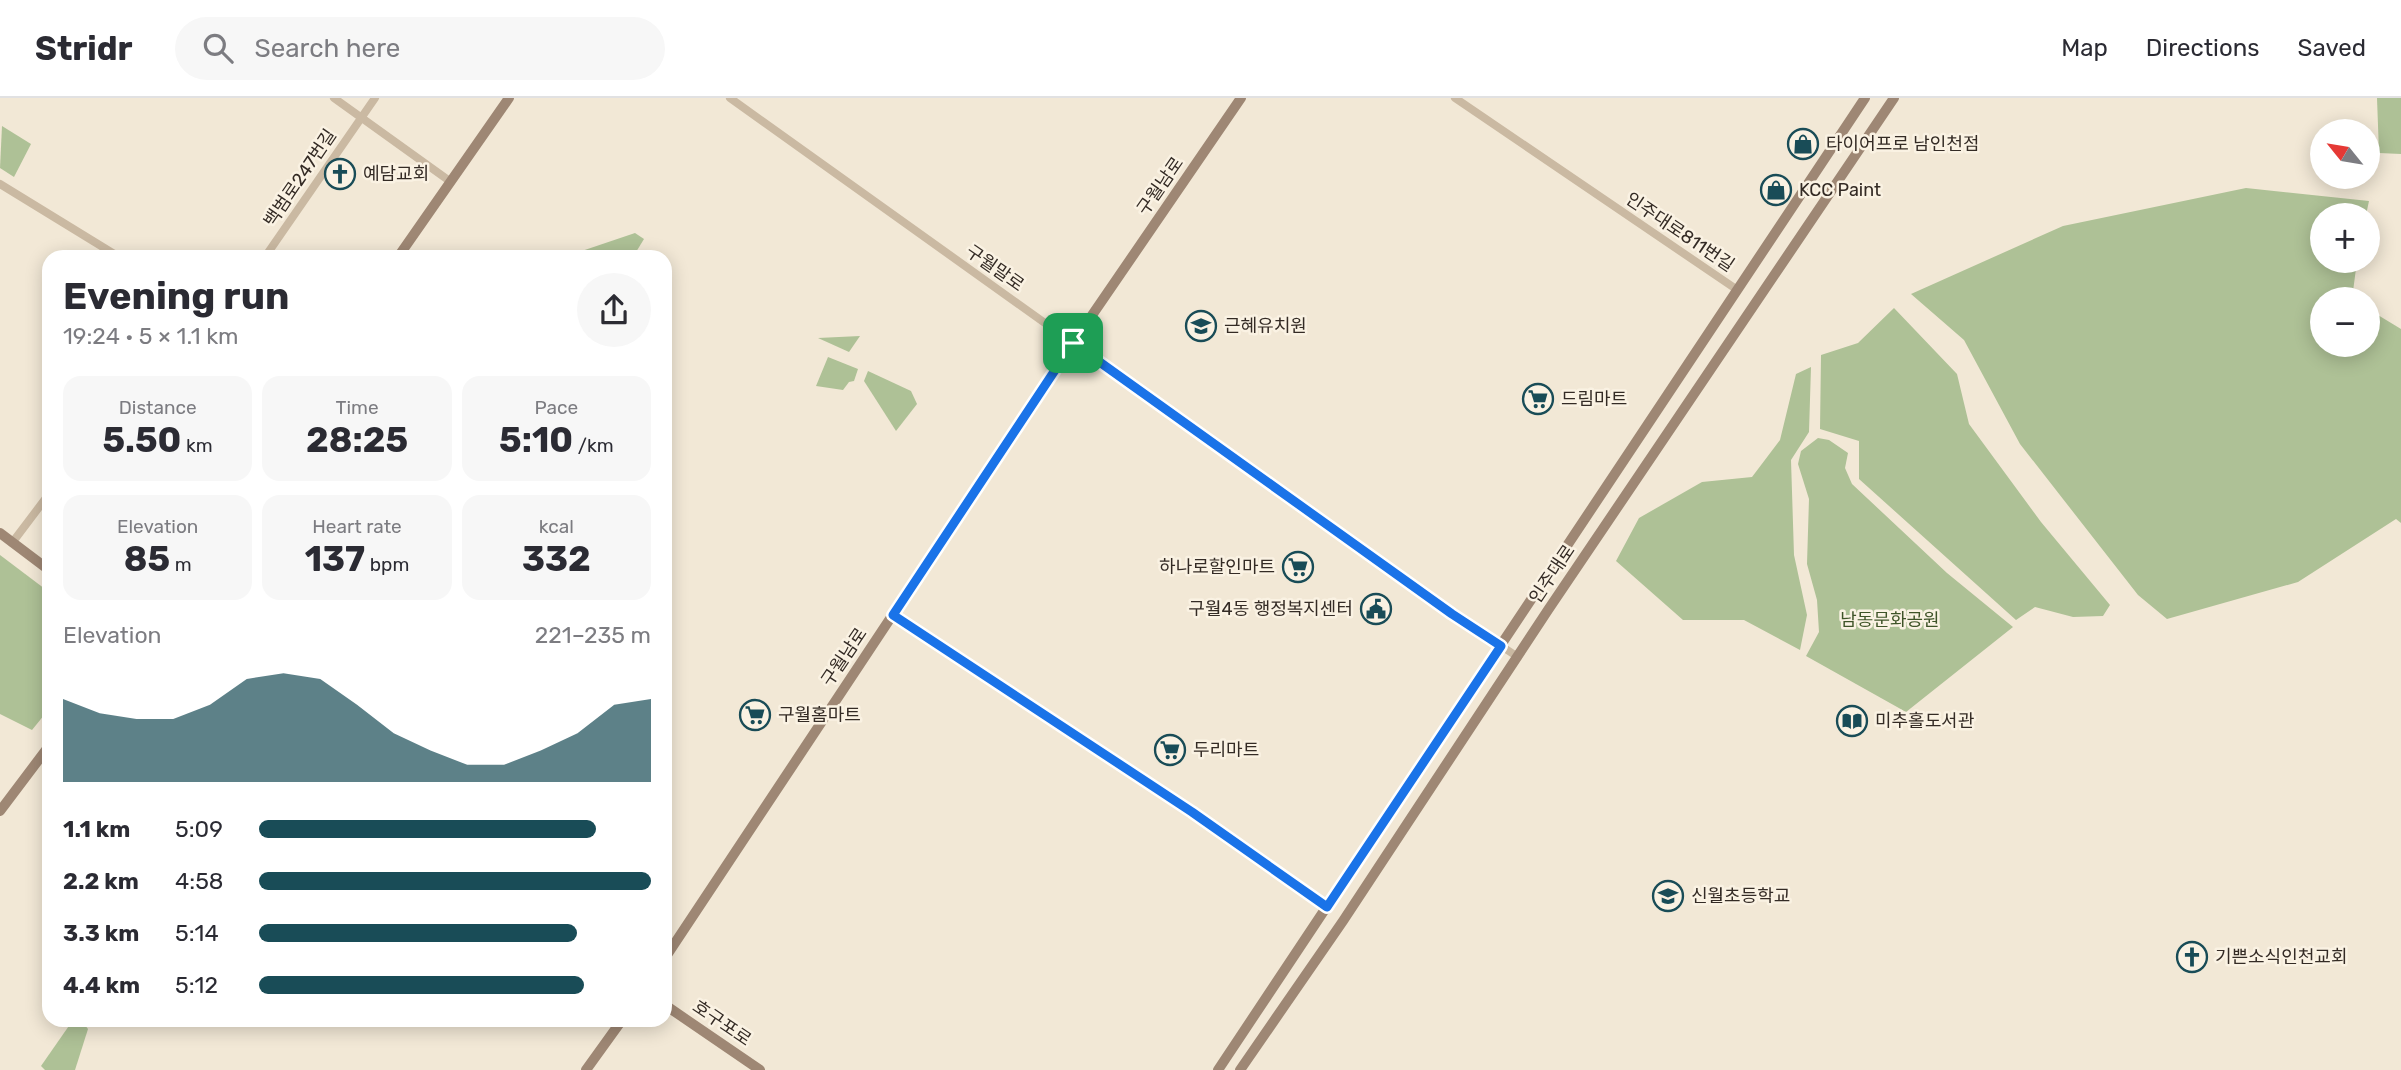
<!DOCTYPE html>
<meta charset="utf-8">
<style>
:root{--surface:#fff;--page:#f7f7f7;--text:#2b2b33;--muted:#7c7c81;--line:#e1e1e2;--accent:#194c57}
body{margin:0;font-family:Rubik,"Noto Sans KR",sans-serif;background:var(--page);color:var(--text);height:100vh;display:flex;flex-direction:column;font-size:26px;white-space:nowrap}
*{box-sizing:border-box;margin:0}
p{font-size:23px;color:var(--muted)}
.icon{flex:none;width:38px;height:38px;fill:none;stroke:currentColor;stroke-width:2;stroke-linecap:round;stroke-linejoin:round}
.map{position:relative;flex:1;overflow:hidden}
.sheet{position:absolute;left:42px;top:152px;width:630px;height:777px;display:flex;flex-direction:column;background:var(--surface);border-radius:21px;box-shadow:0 4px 18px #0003}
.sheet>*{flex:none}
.needle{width:46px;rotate:300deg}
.buttons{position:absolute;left:2310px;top:21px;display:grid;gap:14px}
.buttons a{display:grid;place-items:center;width:70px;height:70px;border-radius:50%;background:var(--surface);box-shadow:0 4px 18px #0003;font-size:35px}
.pin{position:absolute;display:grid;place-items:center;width:60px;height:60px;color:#fff;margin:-30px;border-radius:14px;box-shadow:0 4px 10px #0006}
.round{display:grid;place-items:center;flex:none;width:74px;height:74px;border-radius:37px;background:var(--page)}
.overview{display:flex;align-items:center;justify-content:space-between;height:119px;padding:0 21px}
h1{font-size:38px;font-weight:700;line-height:52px}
.figures{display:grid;grid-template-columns:repeat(3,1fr);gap:10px;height:119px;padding:7px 21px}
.figures div{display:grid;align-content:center;border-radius:18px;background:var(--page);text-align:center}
.figures b{font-size:35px;font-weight:700}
.figures small{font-size:19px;font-weight:400}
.figures p{font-size:19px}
.chart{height:196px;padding:14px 21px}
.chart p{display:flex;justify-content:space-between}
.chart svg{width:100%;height:126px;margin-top:7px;fill:var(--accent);opacity:.7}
ul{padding:0 21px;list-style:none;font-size:23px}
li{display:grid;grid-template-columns:112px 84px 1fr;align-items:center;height:52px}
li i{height:18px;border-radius:9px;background:var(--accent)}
header{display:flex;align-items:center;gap:42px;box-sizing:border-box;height:98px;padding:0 35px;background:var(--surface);border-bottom:2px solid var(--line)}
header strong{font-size:33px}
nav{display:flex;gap:38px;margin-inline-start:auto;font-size:24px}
.search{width:490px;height:63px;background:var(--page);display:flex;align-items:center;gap:18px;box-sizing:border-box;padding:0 24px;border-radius:38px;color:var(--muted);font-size:26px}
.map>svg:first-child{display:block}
.green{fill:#aec196}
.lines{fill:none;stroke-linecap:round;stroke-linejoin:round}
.street{stroke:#cab9a2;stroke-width:8}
.secondary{stroke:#9e8774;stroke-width:10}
.route-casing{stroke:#fff;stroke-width:14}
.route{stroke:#1a73e8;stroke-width:9}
.labels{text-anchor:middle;stroke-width:5;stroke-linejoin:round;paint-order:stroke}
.poi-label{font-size:18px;fill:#342b25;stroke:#faf2e3;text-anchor:start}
.street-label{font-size:18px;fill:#342b25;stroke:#faf2e3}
.park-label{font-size:18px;fill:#3f5428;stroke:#faf2e3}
</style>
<header>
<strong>Stridr</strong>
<div class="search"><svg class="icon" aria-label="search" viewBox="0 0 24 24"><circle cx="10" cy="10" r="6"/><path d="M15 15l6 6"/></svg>Search here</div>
<nav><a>Map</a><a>Directions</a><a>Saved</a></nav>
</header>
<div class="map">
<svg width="2401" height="972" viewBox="0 0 2401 972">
<rect width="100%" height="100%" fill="#f2e8d6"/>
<!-- green -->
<g class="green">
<polygon points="2377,0 2401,0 2401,56 2379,55"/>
<polygon points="2,28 31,46 14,79 0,70"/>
<polygon points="2246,90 2369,103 2366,117 2322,117 2322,163 2357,163 2352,201 2322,201 2322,247 2368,247 2368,211 2401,231 2401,425 2396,421 2298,484 2167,521 2138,497 2020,346 1964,242 1911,196 2063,128"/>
<polygon points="635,135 644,141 633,159 564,159"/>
<polygon points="1894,210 1957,276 1969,326 2041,424 2110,507 2103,518 2073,519 2035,509 2016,522 1859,381 1859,343 1820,331 1821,257 1858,245"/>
<polygon points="860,238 849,254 818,240"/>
<polygon points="828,259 858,271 854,283 849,284 843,292 816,288"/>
<polygon points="1811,269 1809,334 1791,362 1794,457 1807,517 1800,552 1744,522 1683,522 1616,463 1639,420 1702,384 1752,379 1780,342 1796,276"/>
<polygon points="868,273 911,293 917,306 896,333 864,283"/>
<polygon points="1818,340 1829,342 1848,355 1845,370 1852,386 1947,475 2013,529 1906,614 1806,558 1819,534 1817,502 1807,466 1809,401 1798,366 1801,353"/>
<polygon points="0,457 49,494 49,611 32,632 0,616"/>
<polygon points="73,922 81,922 88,931 75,972 45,972 41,968"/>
</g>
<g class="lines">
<!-- street -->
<g class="street">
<polyline points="334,0 451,84"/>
<polyline points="730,0 1452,516 1518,559"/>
<polyline points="1455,0 1736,191"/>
<polyline points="0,86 119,159"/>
<polyline points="265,159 375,0"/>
<polyline points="12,445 49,396"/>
<polyline points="893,517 1192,714 1327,809"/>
</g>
<!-- secondary -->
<g class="secondary">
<polyline points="398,159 509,0"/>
<polyline points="0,435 49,472"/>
<polyline points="0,713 49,648"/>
<polyline points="665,860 1073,245 1241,0"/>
<polyline points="665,907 760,972"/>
<polyline points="586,972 622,922"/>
<polyline points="1218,972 1865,0"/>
<polyline points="1240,972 1343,823 1548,512 1894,0"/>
</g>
</g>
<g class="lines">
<!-- route casing -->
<g class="route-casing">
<polygon id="route" points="1073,245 1452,516 1501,548 1327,809 1192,714 893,517"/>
</g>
<!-- route -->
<use href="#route" class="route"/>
</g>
<!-- icons -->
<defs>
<g id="shop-ring" transform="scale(1.575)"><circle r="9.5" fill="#faf2e3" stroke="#194c57" stroke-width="1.5"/><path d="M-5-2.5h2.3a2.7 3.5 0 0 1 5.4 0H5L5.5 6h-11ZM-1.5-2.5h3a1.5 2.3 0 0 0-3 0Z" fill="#194c57"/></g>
<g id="church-ring" transform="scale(1.575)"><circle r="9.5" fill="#faf2e3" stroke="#194c57" stroke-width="1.5"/><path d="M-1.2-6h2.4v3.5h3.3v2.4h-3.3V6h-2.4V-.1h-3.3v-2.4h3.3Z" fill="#194c57"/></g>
<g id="school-ring" transform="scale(1.575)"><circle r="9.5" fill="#faf2e3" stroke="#194c57" stroke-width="1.5"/><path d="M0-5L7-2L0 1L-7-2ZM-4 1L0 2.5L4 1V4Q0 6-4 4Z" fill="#194c57"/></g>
<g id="supermarket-ring" transform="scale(1.575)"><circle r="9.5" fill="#faf2e3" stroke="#194c57" stroke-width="1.5"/><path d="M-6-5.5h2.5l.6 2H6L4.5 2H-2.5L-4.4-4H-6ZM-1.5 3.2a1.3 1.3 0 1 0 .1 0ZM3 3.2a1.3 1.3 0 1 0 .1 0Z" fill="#194c57"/></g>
<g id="civic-ring" transform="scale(1.575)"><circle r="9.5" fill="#faf2e3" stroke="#194c57" stroke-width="1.5"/><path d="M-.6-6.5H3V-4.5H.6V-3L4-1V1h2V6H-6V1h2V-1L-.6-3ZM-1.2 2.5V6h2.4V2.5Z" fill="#194c57"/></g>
<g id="library-ring" transform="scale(1.575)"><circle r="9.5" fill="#faf2e3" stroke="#194c57" stroke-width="1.5"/><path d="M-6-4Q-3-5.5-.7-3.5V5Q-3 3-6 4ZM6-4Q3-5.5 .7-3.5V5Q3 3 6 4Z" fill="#194c57"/></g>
</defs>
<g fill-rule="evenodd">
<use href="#shop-ring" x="1803" y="46"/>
<use href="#church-ring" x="340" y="76"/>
<use href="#shop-ring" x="1776" y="92"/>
<use href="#school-ring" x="1201" y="228"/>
<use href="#supermarket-ring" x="1538" y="301"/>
<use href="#supermarket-ring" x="1298" y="469"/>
<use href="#civic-ring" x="1376" y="511"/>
<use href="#supermarket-ring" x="755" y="617"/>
<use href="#library-ring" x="1852" y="623"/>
<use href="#supermarket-ring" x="1170" y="652"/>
<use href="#school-ring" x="1668" y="798"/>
<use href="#church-ring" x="2192" y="859"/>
</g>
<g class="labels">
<!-- poi labels -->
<g class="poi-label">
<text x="1826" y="52">타이어프로 남인천점</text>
<text x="363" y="82">예담교회</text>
<text x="1799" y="98">KCC Paint</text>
<text x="1224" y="234">근혜유치원</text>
<text x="1561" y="307">드림마트</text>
<text x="1275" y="475" text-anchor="end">하나로할인마트</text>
<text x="1353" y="517" text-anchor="end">구월4동 행정복지센터</text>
<text x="778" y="623">구월홈마트</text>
<text x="1875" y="629">미추홀도서관</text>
<text x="1193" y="658">두리마트</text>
<text x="1691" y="804">신월초등학교</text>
<text x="2215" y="865">기쁜소식인천교회</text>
</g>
<!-- street labels -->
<g class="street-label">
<text transform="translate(300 80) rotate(-56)" y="6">백범로247번길</text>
<text transform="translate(1160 88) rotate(-55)" y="6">구월남로</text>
<text transform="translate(1680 134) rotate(34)" y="6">인주대로811번길</text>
<text transform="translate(995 170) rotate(35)" y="6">구월말로</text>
<text transform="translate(1552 476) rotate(-56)" y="6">인주대로</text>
<text transform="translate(844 559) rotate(-56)" y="6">구월남로</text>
<text transform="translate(722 925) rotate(34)" y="6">호구포로</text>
</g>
<!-- park labels -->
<g class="park-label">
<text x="1890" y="528">남동문화공원</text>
</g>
</g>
</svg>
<div class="buttons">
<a><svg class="needle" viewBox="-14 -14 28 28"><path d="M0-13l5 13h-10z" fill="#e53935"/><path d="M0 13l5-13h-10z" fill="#7c7c81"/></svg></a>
<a>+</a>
<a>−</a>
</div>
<div class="pin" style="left:1073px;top:245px;background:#1e9e55"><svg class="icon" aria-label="arrive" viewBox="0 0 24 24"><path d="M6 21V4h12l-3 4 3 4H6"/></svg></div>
<section class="sheet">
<div class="overview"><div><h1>Evening run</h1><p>19:24 · 5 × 1.1 km</p></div><a class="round"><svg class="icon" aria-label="share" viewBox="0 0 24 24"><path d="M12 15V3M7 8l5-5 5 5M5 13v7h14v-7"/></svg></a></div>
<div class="figures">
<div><p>Distance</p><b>5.50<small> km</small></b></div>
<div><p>Time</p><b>28:25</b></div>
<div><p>Pace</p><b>5:10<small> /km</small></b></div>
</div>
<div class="figures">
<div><p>Elevation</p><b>85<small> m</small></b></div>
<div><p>Heart rate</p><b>137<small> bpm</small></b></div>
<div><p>kcal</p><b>332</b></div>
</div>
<div class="chart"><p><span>Elevation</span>221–235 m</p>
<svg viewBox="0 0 160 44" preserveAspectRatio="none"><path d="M0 44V15L10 20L20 22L30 22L40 17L50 8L60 6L70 8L80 17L90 27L100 33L110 38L120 38L130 33L140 27L150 17L160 15V44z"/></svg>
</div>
<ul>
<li><b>1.1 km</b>5:09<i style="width:86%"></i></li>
<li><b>2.2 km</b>4:58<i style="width:100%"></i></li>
<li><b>3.3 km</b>5:14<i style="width:81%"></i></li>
<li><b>4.4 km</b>5:12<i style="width:83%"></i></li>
</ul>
</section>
</div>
